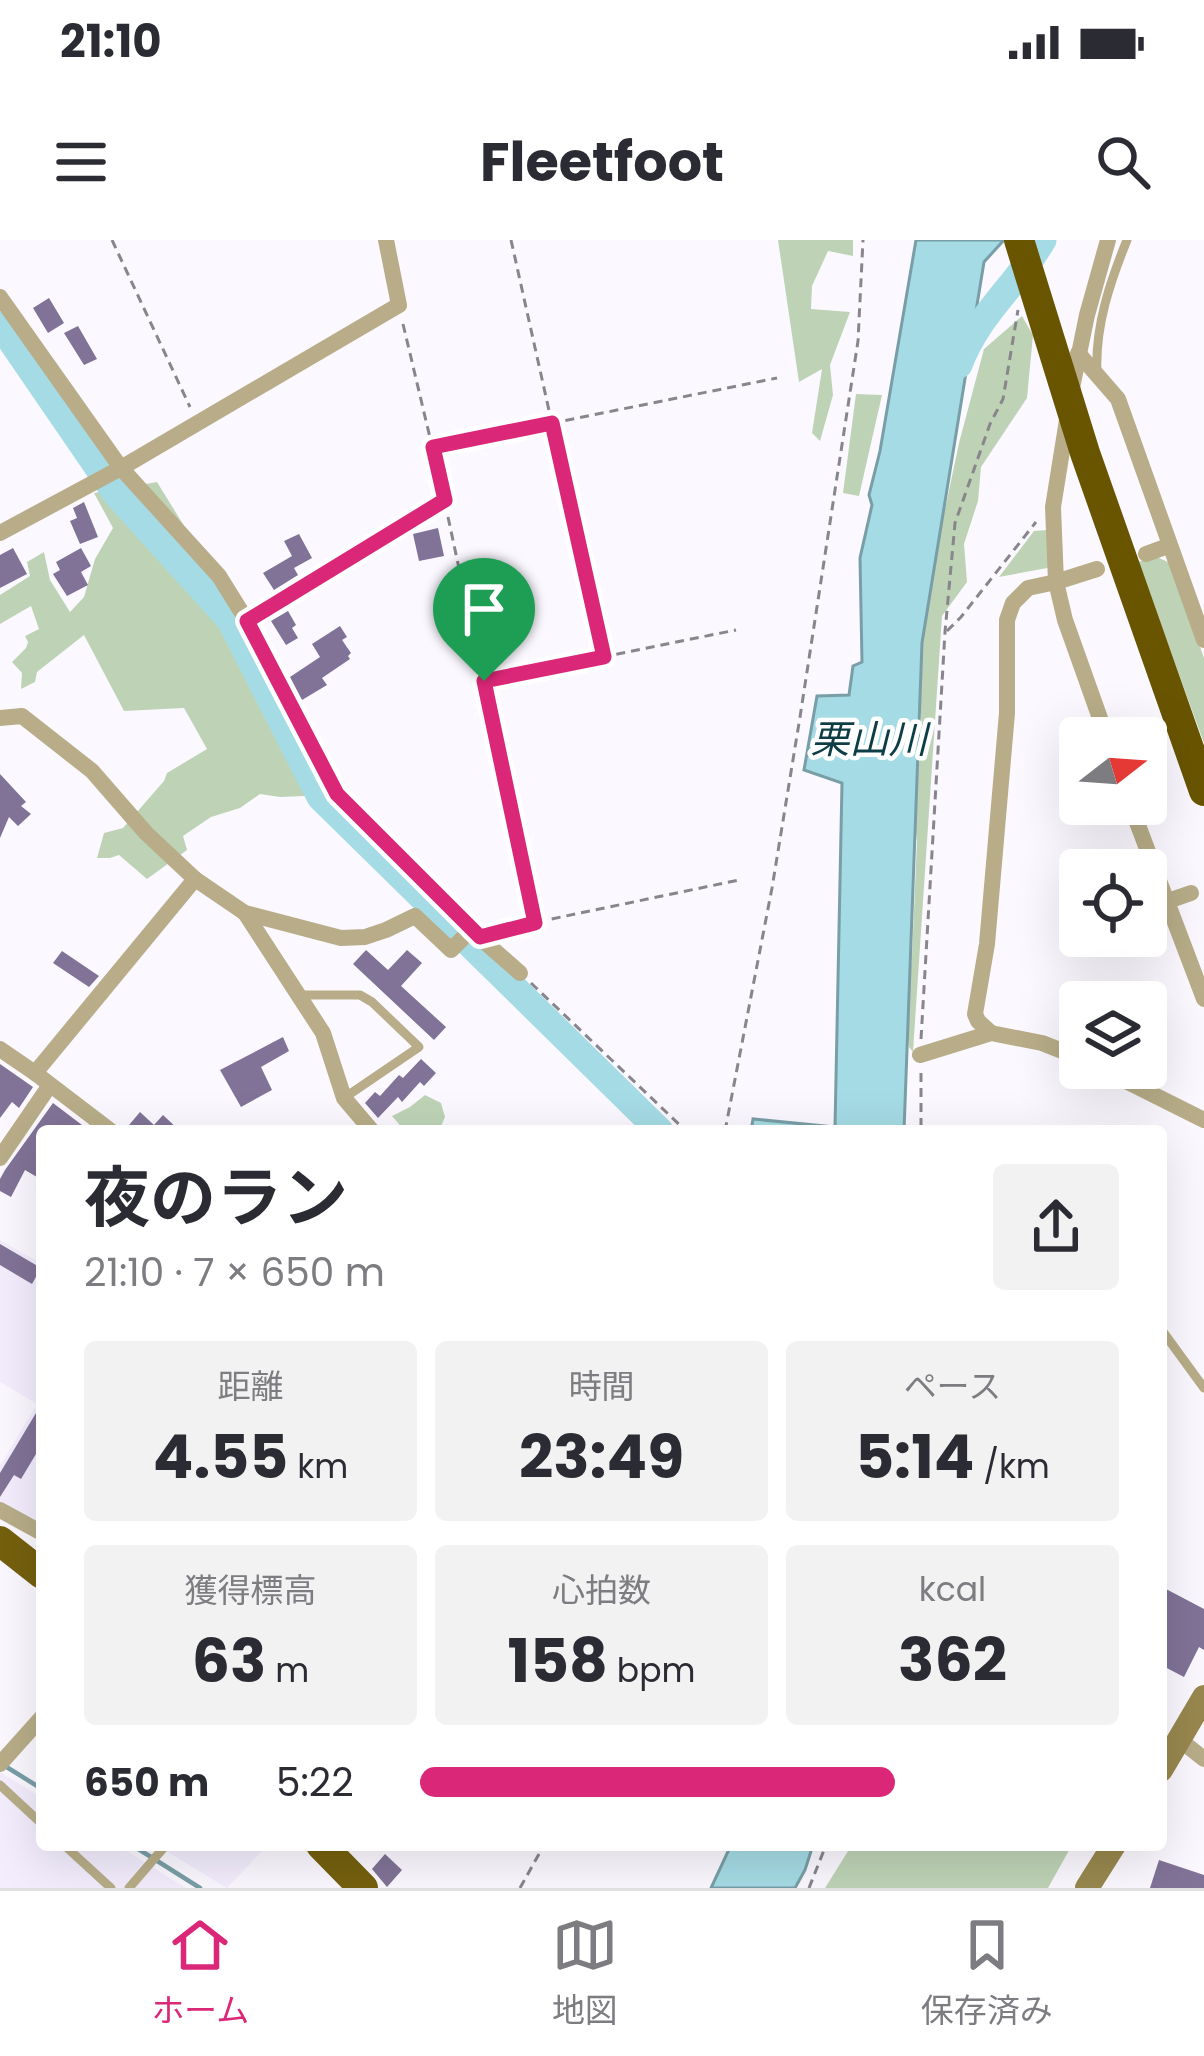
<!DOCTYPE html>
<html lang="ja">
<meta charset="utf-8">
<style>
:root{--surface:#fff;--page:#f2f2f3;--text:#2b2b33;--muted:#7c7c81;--line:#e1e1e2;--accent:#db2777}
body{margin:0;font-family:Poppins,"Noto Sans JP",sans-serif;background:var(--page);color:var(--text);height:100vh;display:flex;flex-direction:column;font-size:45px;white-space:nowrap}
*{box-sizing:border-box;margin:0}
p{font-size:39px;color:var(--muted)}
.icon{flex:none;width:66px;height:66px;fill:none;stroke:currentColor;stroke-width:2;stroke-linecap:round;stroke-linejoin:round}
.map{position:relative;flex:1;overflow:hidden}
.drawer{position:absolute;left:36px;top:885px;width:1131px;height:726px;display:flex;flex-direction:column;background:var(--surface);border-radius:12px;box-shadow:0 12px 48px #0002}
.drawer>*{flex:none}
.needle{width:78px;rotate:73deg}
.tools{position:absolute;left:1059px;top:477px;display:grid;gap:24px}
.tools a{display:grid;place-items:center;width:108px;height:108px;border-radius:12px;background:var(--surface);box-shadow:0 12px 48px #0002;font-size:60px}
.pin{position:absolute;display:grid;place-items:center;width:102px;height:102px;color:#fff;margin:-123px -51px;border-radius:50% 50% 50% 0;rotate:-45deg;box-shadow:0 0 12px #0007}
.pin .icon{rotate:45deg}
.round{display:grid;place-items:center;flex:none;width:126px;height:126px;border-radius:12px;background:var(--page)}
.summary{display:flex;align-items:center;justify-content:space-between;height:204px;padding:0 48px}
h1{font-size:66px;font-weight:700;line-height:90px}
.figures{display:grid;grid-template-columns:repeat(3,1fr);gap:18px;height:204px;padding:12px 48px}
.figures div{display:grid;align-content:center;border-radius:12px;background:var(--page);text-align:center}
.figures b{font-size:60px;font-weight:700}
.figures small{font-size:33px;font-weight:400}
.figures p{font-size:33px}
ul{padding:0 48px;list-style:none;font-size:39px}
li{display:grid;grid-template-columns:192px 144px 1fr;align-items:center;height:90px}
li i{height:30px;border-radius:15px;background:var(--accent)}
.status{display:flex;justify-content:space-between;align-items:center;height:84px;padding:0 60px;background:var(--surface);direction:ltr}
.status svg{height:33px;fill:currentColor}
header{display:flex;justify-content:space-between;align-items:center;height:156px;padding:0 48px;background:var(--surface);font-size:54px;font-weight:700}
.dock{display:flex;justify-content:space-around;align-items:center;height:168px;border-top:3px solid var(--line);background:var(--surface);font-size:33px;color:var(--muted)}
.dock a{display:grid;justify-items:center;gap:6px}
.dock .current{color:var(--accent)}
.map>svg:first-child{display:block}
.built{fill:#f3edfe}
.green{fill:#bed3b6}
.water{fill:#a5dbe5;stroke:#799ea7;stroke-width:3}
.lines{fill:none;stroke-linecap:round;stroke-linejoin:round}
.stream{stroke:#799ea7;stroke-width:4.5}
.river{stroke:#a5dbe5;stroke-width:27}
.building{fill:#807397}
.path{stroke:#88868c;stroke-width:3;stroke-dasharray:9 6;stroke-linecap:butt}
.service{stroke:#b8ad88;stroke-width:9}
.minor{stroke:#b8ad88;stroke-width:16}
.secondary{stroke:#98874e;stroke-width:24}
.trunk{stroke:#75600e;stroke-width:30}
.motorway{stroke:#695500;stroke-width:30}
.route-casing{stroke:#fff;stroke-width:24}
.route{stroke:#db2777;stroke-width:15}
.labels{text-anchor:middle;stroke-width:9;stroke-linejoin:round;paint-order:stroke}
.water-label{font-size:39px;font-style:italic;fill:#0d3e46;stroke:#fff}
</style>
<div class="status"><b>21:10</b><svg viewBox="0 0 49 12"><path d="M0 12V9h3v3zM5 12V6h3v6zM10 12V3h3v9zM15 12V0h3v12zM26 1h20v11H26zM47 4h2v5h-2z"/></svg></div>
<header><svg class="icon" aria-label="menu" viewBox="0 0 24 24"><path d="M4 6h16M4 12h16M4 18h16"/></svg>Fleetfoot<svg class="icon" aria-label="search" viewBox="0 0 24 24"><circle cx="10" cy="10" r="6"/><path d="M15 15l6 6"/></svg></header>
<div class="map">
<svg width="1204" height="1648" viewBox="0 0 1204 1648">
<rect width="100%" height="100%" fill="#fbf9ff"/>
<!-- built -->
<g class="built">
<polygon points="0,1000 42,1024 42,1288 0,1264 0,1226 37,1164 0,1142"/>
<polygon points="0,1532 42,1558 42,1605 117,1605 186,1648 0,1648"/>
<polygon points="156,1605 268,1605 227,1648"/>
</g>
<!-- green -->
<g class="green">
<polygon points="778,0 853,0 853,16 828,11 812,46 811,69 850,72 830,125 833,155 820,201 812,193 822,129 799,142"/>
<polygon points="1022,76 1033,95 1027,158 981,227 978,261 964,304 967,342 942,376 913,812 909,807 906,769 912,717 917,601 913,562 922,484 914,442 923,374 959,203 984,109"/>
<polygon points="856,154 882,155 859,256 843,253"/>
<polygon points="157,242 241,378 290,504 305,556 280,557 260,554 240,568 211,577 183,596 187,610 147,639 119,615 110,618 97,618 104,593 123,588 164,541 167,533 207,509 184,468 124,471 84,395 37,432 35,442 21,449 22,433 12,422 26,408 28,402 25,396 39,389 31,366 0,384 0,355 30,336 27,322 44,312 50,340 70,372 84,357 95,319 113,288 94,253"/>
<polygon points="1047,290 1053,327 999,337 1034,291"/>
<polygon points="1155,316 1170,323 1204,418 1204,503 1138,322"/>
<polygon points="425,855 441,863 445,877 439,891 405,891 392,876 410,867"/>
<polygon points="849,1605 1072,1605 1048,1648 825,1648 850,1608"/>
</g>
<!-- water -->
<g class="water">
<polygon points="916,0 1004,0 984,22 922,403 904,891 751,891 753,879 835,887 842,543 804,530 817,456 849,455 853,426 862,422 860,318 872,265 869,255 880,211"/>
<polygon points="731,1605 813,1605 805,1630 795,1648 711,1648"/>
</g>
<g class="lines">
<!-- stream -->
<g class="stream">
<polyline points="5,1526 42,1549"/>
<polyline points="132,1605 200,1648"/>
</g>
<!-- river -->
<g class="river">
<polyline points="0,85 116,254 230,380 320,557 660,891"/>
<path d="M959,125C977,75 1017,45 1043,0"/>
</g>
</g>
<!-- building -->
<g class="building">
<polygon points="49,58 64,83 48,93 33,68"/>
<polygon points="78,86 97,119 84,125 64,93"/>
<polygon points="84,262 98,297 80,304 70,281 77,278 73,268"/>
<polygon points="438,288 444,316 419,321 413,294"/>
<polygon points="299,294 312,318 294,328 298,335 274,350 263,333 292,316 284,301"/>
<polygon points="13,308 27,334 0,348 0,315"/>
<polygon points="81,308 91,326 81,332 88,345 67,356 53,334 60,330 56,322"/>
<polygon points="288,371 296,385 292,388 298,398 286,405 271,381"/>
<polygon points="340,386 347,397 342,400 351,413 348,416 350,419 322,438 327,445 302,460 290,437 320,417 312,404"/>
<polygon points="0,534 26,562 21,566 31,574 18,586 9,577 0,598"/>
<polygon points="366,710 388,730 407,710 422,723 401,746 446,787 434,800 353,724"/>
<polygon points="62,711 99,736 89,747 53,723"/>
<polygon points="283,797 289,811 261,827 272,850 241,867 220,830"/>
<polygon points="421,819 436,833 424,846 420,842 402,862 398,857 378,878 365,863 375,852 380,856 399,835 403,838"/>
<polygon points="0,824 33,847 19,868 12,862 0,878"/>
<polygon points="53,863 82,885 79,891 42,891 42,940 25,930 11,957 0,951 0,939 5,930"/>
<polygon points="140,872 154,885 163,875 180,891 124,891"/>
<polygon points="0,1004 41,1028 32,1044 0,1025"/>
<polygon points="42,1163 42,1204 21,1239 14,1235 0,1257 0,1233"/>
<polygon points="1166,1349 1204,1369 1204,1410 1199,1407 1184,1437 1161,1425 1161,1359"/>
<polygon points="385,1614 402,1630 387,1647 372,1629"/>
<polygon points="1159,1620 1204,1635 1204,1648 1150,1648"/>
</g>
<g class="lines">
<!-- path -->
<g class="path">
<polyline points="112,0 190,167"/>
<polyline points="511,0 604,417"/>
<polyline points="403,84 441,244"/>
<polyline points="433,207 777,138"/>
<polyline points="448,277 535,683 499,692"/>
<polyline points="947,391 961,377 1036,282"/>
<polyline points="484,441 736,390"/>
<polyline points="537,682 739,640"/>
<polyline points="531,743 686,891"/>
<polyline points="921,799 945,392 955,283 990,184 1003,159 1018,70"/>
<polyline points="921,833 921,891"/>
<polyline points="725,891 772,648 800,477 858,101 863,0"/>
<polyline points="520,1648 544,1605"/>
<polyline points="809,1648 826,1605"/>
</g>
<!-- service -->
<g class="service">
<path d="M1097,132C1095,86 1110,42 1127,0"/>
<polyline points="298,755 360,755 372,762 419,807 344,858"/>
<polyline points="1161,1089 1204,1148"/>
<polyline points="0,1545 42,1584"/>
<polyline points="64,1605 111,1648"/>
<polyline points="129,1648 166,1605"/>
</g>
<!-- minor -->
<g class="minor">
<polyline points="0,57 121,228 219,336 247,381 337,554 471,690 520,733"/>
<polyline points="1078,113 1118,159 1204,400"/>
<polyline points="1072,148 1087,75 1108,0"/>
<polyline points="0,293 121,228 399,65 386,0"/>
<polyline points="1146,314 1168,306"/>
<polyline points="1097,329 1056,342 1065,380 1107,498"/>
<polyline points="247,381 445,260"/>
<polyline points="0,478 22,476 92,531 146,593 195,639 245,673 341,698 365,697 386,690 415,676 451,710 471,690"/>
<polyline points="1130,564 1204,759"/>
<polyline points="1165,662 1191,653"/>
<polyline points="245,673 323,793 344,858 372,891"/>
<polyline points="991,793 978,781 975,774 987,704 1007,473 1007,380 1013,363 1028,348 1056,342 1053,267 1067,180"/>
<polyline points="0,809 35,833 111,891"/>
<polyline points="920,815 991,793 1042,803 1080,818"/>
<polyline points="1100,828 1204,880"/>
<polyline points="35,833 195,639"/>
<polyline points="0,918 50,845"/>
<polyline points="0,1270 42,1293"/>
<polyline points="1180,1500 1204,1519"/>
<polyline points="0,1524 42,1477"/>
</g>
<!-- secondary -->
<g class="secondary">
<polyline points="1161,1530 1204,1457"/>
<polyline points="1087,1648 1114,1605"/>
</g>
<!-- trunk -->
<g class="trunk">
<polyline points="0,1301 42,1334"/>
<polyline points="321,1605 363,1648"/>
</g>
<!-- motorway -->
<polyline class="motorway" points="1019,0 1085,213 1204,551"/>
</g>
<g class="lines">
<!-- route casing -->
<g class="route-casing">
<polygon id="route" points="552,183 604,417 484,441 535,683 480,697 337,554 247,381 445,260 433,207"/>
</g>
<!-- route -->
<use href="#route" class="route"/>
</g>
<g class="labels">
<!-- water labels -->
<g class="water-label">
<text x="869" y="513">栗山川</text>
</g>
</g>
</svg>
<div class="tools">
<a><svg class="needle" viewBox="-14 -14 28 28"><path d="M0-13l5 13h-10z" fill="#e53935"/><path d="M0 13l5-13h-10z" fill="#7c7c81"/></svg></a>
<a><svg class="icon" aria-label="locate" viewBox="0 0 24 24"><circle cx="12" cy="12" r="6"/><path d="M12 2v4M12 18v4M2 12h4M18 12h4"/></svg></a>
<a><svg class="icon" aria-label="layers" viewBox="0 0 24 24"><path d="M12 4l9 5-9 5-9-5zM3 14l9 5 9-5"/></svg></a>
</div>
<div class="pin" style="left:484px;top:441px;background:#1e9e55"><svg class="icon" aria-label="arrive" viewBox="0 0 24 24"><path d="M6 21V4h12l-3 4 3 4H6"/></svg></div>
<section class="drawer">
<div class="summary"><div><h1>夜のラン</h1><p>21:10 · 7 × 650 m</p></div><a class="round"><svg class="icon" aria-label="share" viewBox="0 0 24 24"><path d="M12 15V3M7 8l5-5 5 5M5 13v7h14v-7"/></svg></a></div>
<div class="figures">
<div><p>距離</p><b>4.55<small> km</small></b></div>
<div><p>時間</p><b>23:49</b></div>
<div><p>ペース</p><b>5:14<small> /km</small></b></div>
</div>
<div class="figures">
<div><p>獲得標高</p><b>63<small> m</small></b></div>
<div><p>心拍数</p><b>158<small> bpm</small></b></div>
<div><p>kcal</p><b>362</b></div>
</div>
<ul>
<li><b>650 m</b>5:22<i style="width:68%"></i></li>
</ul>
</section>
</div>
<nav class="dock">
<a class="current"><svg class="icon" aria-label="home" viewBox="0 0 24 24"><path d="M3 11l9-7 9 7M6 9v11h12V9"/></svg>ホーム</a>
<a><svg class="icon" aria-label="map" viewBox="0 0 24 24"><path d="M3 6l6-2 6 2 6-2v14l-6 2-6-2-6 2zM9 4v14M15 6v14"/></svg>地図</a>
<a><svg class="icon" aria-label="saved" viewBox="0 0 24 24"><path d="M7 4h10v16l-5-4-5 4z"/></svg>保存済み</a>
</nav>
